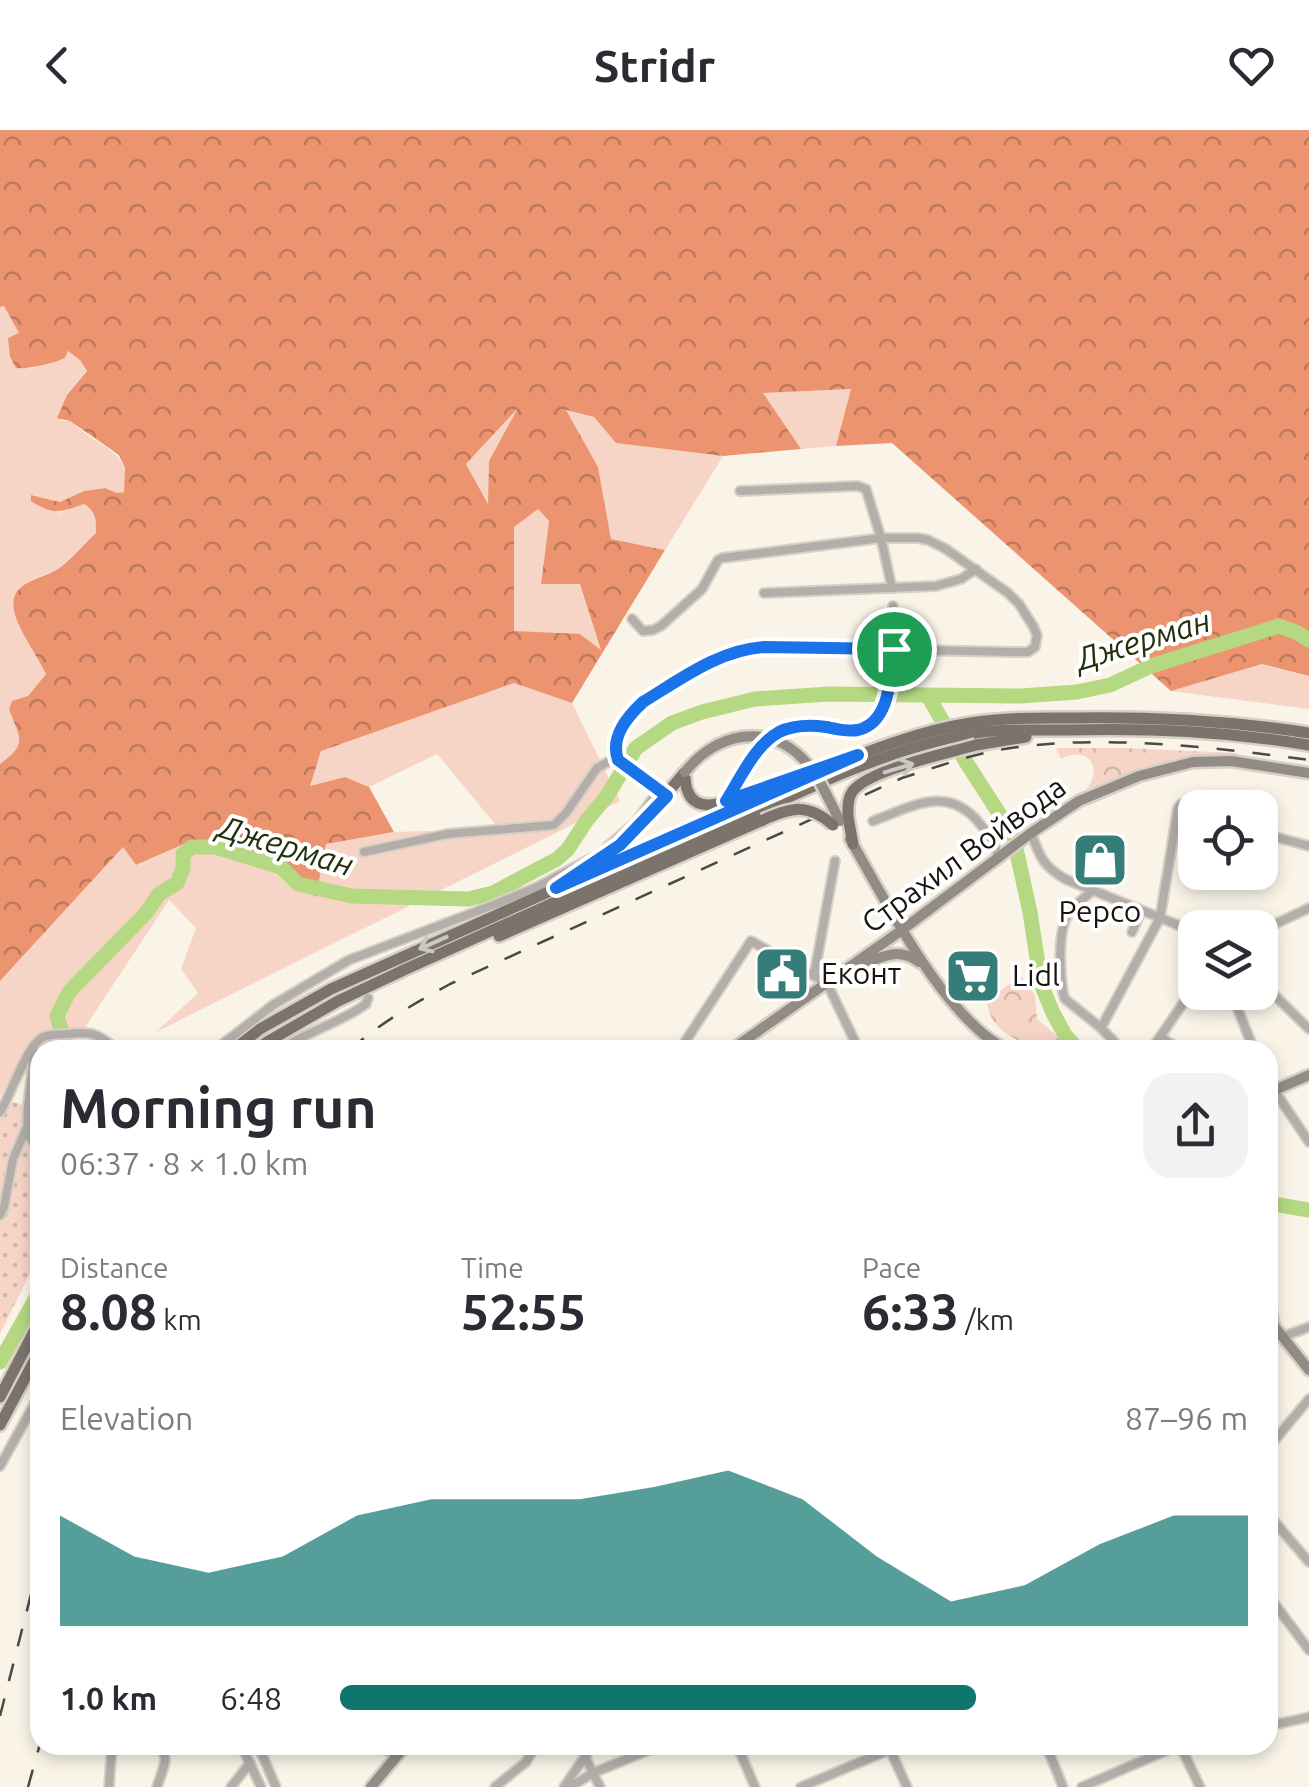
<!DOCTYPE html>
<meta charset="utf-8">
<style>
:root{--surface:#fff;--page:#f2f2f3;--text:#2b2b33;--muted:#7c7c81;--accent:#0f766e}
body{margin:0;font-family:Ubuntu,sans-serif;background:var(--page);color:var(--text);height:100vh;display:flex;flex-direction:column;font-size:38px;white-space:nowrap}
*{box-sizing:border-box;margin:0}
p{font-size:32px;color:var(--muted)}
.icon{flex:none;width:55px;height:55px;fill:none;stroke:currentColor;stroke-width:2;stroke-linecap:round;stroke-linejoin:round}
.map{position:relative;flex:1;overflow:hidden}
.sheet{position:absolute;left:30px;top:910px;width:1248px;height:715px;display:flex;flex-direction:column;background:var(--surface);border-radius:30px;box-shadow:0 5px 15px #0003}
.sheet>*{flex:none}
.tools{position:absolute;left:1178px;top:660px;display:grid;gap:20px}
.tools a{display:grid;place-items:center;width:100px;height:100px;border-radius:20px;background:var(--surface);box-shadow:0 5px 15px #0003;font-size:50px}
.pin{position:absolute;display:grid;place-items:center;width:85px;height:85px;color:#fff;margin:-42px;border:5px solid #fff;border-radius:50%;box-shadow:0 2px 10px #0007}
.round{display:grid;place-items:center;flex:none;width:105px;height:105px;border-radius:30px;background:var(--page)}
.summary{display:flex;align-items:center;justify-content:space-between;height:170px;padding:0 30px}
h1{font-size:55px;font-weight:700;line-height:75px}
.figures{display:grid;grid-template-columns:repeat(3,1fr);gap:15px;height:170px;padding:10px 30px}
.figures div{display:grid;align-content:center}
.figures b{font-size:50px;font-weight:700}
.figures small{font-size:28px;font-weight:400}
.figures p{font-size:28px}
.chart{height:280px;padding:20px 30px}
.chart p{display:flex;justify-content:space-between}
.chart svg{width:100%;height:180px;margin-top:10px;fill:var(--accent);opacity:.7}
ul{padding:0 30px;list-style:none;font-size:32px}
li{display:grid;grid-template-columns:160px 120px 1fr;align-items:center;height:75px}
li i{height:25px;border-radius:12px;background:var(--accent)}
header{display:flex;justify-content:space-between;align-items:center;height:130px;padding:0 30px;background:var(--surface);font-size:45px;font-weight:700}
.map>svg:first-child{display:block}
.grass{fill:#f6d5c7}
.forest{fill:url(#forest-crowns);fill-rule:evenodd}
.park{fill:url(#park-crowns)}
.garden{fill:url(#garden-dots)}
.lines{fill:none;stroke-linecap:round;stroke-linejoin:round}
.river{stroke:#b5d882;stroke-width:15}
.street-casing{stroke:#d6d0c5;stroke-width:12}
.secondary-casing{stroke:#d6d0c5;stroke-width:15}
.primary-casing{stroke:#d6d0c5;stroke-width:16}
.street{stroke:#b3aeaa;stroke-width:8}
.secondary{stroke:#938c86;stroke-width:10}
.primary{stroke:#7c746c;stroke-width:11}
.rail{stroke:#4c4943;stroke-width:2.5;stroke-dasharray:18 18;stroke-linecap:butt}
.secondary-bridge-casing{stroke:#d6d0c5;stroke-width:15;stroke-linecap:butt}
.primary-bridge-casing{stroke:#d6d0c5;stroke-width:16;stroke-linecap:butt}
.secondary-bridge{stroke:#938c86;stroke-width:10}
.primary-bridge{stroke:#7c746c;stroke-width:11}
.oneway{stroke:#cbc7c4}
.route-casing{stroke:#fff;stroke-width:20}
.route{stroke:#1a73e8;stroke-width:12}
.labels{text-anchor:middle;stroke-width:8;stroke-linejoin:round;paint-order:stroke}
.street-label{font-size:30px;fill:#161410;stroke:#fff}
.poi-label{font-size:30px;fill:#161410;stroke:#fff;text-anchor:start}
.water-label{font-size:32px;font-style:italic;fill:#23300c;stroke:#fff}
</style>
<header><svg class="icon" aria-label="back" viewBox="0 0 24 24"><path d="M15 5l-7 7 7 7"/></svg>Stridr<svg class="icon" aria-label="heart" viewBox="0 0 24 24"><path d="M12 20l-8-8c-3-5 5-10 8-4 3-6 11-1 8 4z"/></svg></header>
<div class="map">
<svg width="1309" height="1657" viewBox="0 0 1309 1657">
<defs>
<pattern id="forest-crowns" width="20" height="18" patternUnits="userSpaceOnUse" patternTransform="scale(2.5)"><rect width="20" height="18" fill="#ec9470"/><path d="M2 6a3 3 0 1 1 6 0M12 15a3 3 0 1 1 6 0" fill="none" stroke="#be785b"/></pattern>
<pattern id="park-crowns" width="20" height="18" patternUnits="userSpaceOnUse" patternTransform="scale(2.5)"><rect width="20" height="18" fill="#f6d5c7"/><path d="M2 6a3 3 0 1 1 6 0M12 15a3 3 0 1 1 6 0" fill="none" stroke="#d2b6aa"/></pattern>
<pattern id="garden-dots" width="8" height="8" patternUnits="userSpaceOnUse" patternTransform="scale(2.5)"><rect width="8" height="8" fill="#f6d5c7"/><path d="M2 2h.1M6 6h.1" fill="none" stroke="#d2b6aa" stroke-width="1.8" stroke-linecap="round"/></pattern>
</defs>
<rect width="100%" height="100%" fill="#faf4e8"/>
<!-- grass -->
<g class="grass">
<path d="M4,176L17,198L29,239L65,228L68,221L80,230L87,240L67,265L62,291H70C80,299 91,308 103,315C123,329 129,336 124,362L117,363L105,358L84,361L61,372L32,365L59,383L84,374C95,382 96,389 96,403L59,438L28,452L17,461L36,523L46,544L11,586C23,612 23,617 0,634V177Z"/>
<polygon points="851,259 836,316 801,319 762,263"/>
<polygon points="521,274 489,376 466,334"/>
<polygon points="565,280 594,287 617,313 723,326 665,420 611,409 598,337"/>
<polygon points="538,378 549,391 541,453 580,454 603,521 514,501 514,397"/>
<polygon points="1262,534 1309,546 1309,579 1171,561"/>
<polygon points="514,553 572,573 620,671 156,902 198,863 181,839 196,798 169,770 84,899 26,923 0,967 0,851 123,717 137,735 192,710 252,722 316,766 326,714 394,702 499,699 437,624 369,657 345,647 309,657 321,621"/>
</g>
<!-- forest -->
<path class="forest" d="M0,0H1309V546L1262,534L1171,561L892,313L836,316L851,259L763,263L801,319L723,326L616,313L594,287L566,280L598,337L611,409L665,420L572,573L514,553L321,621L310,656L345,647L369,657L394,702L326,714L316,767L252,722L193,710L136,735L123,717L0,851V634C29,613 19,608 9,579L12,571L28,566L46,544C37,525 23,507 16,488C3,449 42,452 62,436C74,426 85,413 96,403C96,389 96,382 84,374C60,383 53,385 31,371V365L60,372L84,361L105,358L117,363L124,362L125,338L119,325L70,291L57,288L67,265L87,241L80,230L68,221L65,228C51,234 31,239 16,238L10,227L8,208L19,203L4,176L0,177ZM518,278L489,331L488,374L466,334ZM538,379L549,391L541,454H580L601,520L580,504L514,501V397Z"/>
<!-- park -->
<g class="park">
<path d="M1056,618H1124L1237,623V627L1180,631L1086,659C1105,637 1086,615 1061,629Z"/>
<path d="M1021,846L1035,865L1037,889L1056,905L1066,920C1035,920 988,907 987,870Z"/>
</g>
<!-- garden -->
<polygon class="garden" points="0,968 40,980 40,1123 0,1204"/>
<g class="lines">
<!-- river -->
<g class="river">
<polyline points="928,566 966,632 1013,705 1030,782 1041,854 1053,883 1065,905 1078,920"/>
<polyline points="67,920 57,886 69,862 146,783 159,764 177,753 183,739 183,724 192,717 215,717 281,737 298,754 352,766 468,769 493,763 557,729 568,719 587,690 607,666 636,618 672,593 702,582 755,569 829,564 1020,566 1077,562 1110,555 1151,536 1279,496 1296,502 1309,510"/>
<polyline points="1268,1073 1309,1080"/>
<polyline points="0,1232 40,1161"/>
</g>
<!-- street casing -->
<g class="street-casing">
<g id="street">
<polyline points="740,361 857,356 866,359 881,408 892,458"/>
<polyline points="764,463 936,456 961,449 976,439"/>
<polyline points="893,476 894,519"/>
<path d="M632,489L643,501L653,500L661,496L702,459L718,430L722,428L881,408H918L928,410L946,419L1008,463L1019,474L1033,496L1037,505L1035,517L1028,522H1013L764,517C719,520 681,549 643,572L624,594L617,610L615,622L618,630L667,666"/>
<path d="M873,691C913,676 948,654 980,694C989,704 997,715 998,728"/>
<path d="M1031,703C1040,727 1043,736 1065,749L1195,802"/>
<polyline points="1260,703 1309,716"/>
<polyline points="607,717 636,692 658,661"/>
<polyline points="364,722 447,704 554,695 566,683 597,638 617,627"/>
<polyline points="1217,744 1217,742"/>
<path d="M1092,761C1085,768 1074,774 1069,783C1057,800 1060,843 1063,863L1065,869L1101,898L1122,920"/>
<polyline points="1260,801 1309,778"/>
<polyline points="1132,802 1141,781"/>
<polyline points="814,846 835,731"/>
<polyline points="1260,851 1309,899"/>
<polyline points="1231,862 1254,920"/>
<polyline points="1101,898 1160,788 1178,678 1181,674 1195,675 1197,678"/>
<polyline points="1160,907 1181,920"/>
<polyline points="681,918 751,811 827,853 859,920"/>
<polyline points="215,920 273,875 349,830 496,774 537,757 592,728"/>
<path d="M280,920C307,901 340,893 366,874L368,868"/>
<polyline points="1151,920 1195,856"/>
<polyline points="1200,920 1204,918"/>
<path d="M33,921C35,946 23,982 29,1004C31,1012 33,1012 40,1015"/>
<polyline points="1274,960 1309,1012"/>
<path d="M0,982C11,965 27,914 43,907C51,904 60,904 67,904C94,901 97,904 118,920"/>
<polyline points="0,1085 4,1077 13,1029 26,999"/>
<polyline points="1282,1207 1309,1197"/>
<polyline points="1268,1318 1309,1269"/>
<polyline points="0,1336 40,1264"/>
<polyline points="1268,1384 1309,1432"/>
<polyline points="1268,1465 1309,1520"/>
<polyline points="1268,1596 1309,1587"/>
<path d="M149,1615C175,1621 163,1637 157,1657"/>
<polyline points="241,1615 261,1657"/>
<polyline points="258,1615 276,1657"/>
<polyline points="372,1615 398,1625"/>
<polyline points="737,1615 755,1657"/>
<polyline points="888,1615 907,1657"/>
<polyline points="1046,1615 1063,1657"/>
<polyline points="1180,1615 1200,1657"/>
<polyline points="585,1627 600,1657"/>
<polyline points="109,1657 112,1615"/>
<polyline points="231,1657 250,1633"/>
<polyline points="495,1657 526,1632 536,1615"/>
<polyline points="564,1657 593,1615"/>
<polyline points="570,1657 593,1643 661,1615"/>
<polyline points="801,1657 901,1615"/>
<polyline points="1082,1657 1179,1615"/>
</g>
</g>
<!-- secondary casing -->
<g class="secondary-casing">
<g id="secondary">
<path d="M850,709C886,771 943,887 1007,920"/>
<path d="M861,835C883,826 899,817 919,832"/>
<polyline points="731,920 902,800 1031,703 1079,671 1139,646 1193,632 1231,631 1309,643"/>
<polyline points="1268,963 1309,945"/>
<polyline points="1268,1169 1274,1196 1309,1240"/>
<polyline points="371,1657 406,1615"/>
</g>
</g>
<!-- primary casing -->
<g class="primary-casing">
<g id="primary">
<polyline points="976,615 1026,607"/>
<path d="M685,642C684,700 740,666 772,655"/>
<polyline points="726,671 758,622 779,602 804,596 857,600 874,592 885,573 894,519"/>
<polyline points="848,687 853,714"/>
<polyline points="585,739 633,704 685,642"/>
<polyline points="499,806 763,690"/>
<path d="M233,920L260,899L331,859L824,639C871,620 920,601 970,593C1006,587 1043,588 1078,588C1156,587 1232,591 1309,603"/>
<path d="M257,920L267,912L338,871L406,839L836,646C882,627 932,609 982,602C1009,599 1038,600 1066,600C1151,598 1224,601 1309,615"/>
<polyline points="0,1267 40,1190"/>
<polyline points="0,1295 40,1220"/>
</g>
</g>
<!-- street -->
<use href="#street" class="street"/>
<!-- secondary -->
<use href="#secondary" class="secondary"/>
<!-- primary -->
<use href="#primary" class="primary"/>
<!-- rail -->
<g class="rail">
<path d="M350,920C380,893 415,873 450,854L902,648C934,638 966,626 999,620C1094,603 1213,617 1309,630"/>
<polyline points="0,1586 40,1429"/>
<polyline points="28,1657 40,1614"/>
</g>
<!-- secondary-bridge casing -->
<g class="secondary-bridge-casing">
<path id="secondary-bridge" d="M685,642C715,604 766,591 803,629C819,645 829,671 840,691"/>
</g>
<!-- primary-bridge casing -->
<g class="primary-bridge-casing">
<g id="primary-bridge">
<path d="M848,687C848,679 847,671 851,664C862,641 949,623 976,615"/>
<path d="M763,690C792,677 808,673 833,695"/>
</g>
</g>
<!-- secondary-bridge -->
<use href="#secondary-bridge" class="secondary-bridge"/>
<!-- primary-bridge -->
<use href="#primary-bridge" class="primary-bridge"/>
</g>
<!-- one-way arrows -->
<defs><path id="oneway-shaft" d="M-6 0H5M1.5-3L5.5 0L1.5 3" fill="none" stroke-width="1.6" stroke-linecap="round" stroke-linejoin="round" transform="scale(2.5)"/></defs>
<g class="oneway">
<use href="#oneway-shaft" transform="translate(899 638) rotate(-17)"/>
<use href="#oneway-shaft" transform="translate(433 813) rotate(156)"/>
</g>
<g class="lines">
<!-- route casing -->
<g class="route-casing">
<path id="route" d="M764,517L894,519C890,546 891,592 858,600C847,602 836,599 826,597C811,595 794,595 779,602C755,615 740,649 726,671L858,625L556,758L620,715L667,666L618,630C610,607 627,587 643,572C681,549 719,520 764,517Z"/>
</g>
<!-- route -->
<use href="#route" class="route"/>
</g>
<!-- icons -->
<defs>
<g id="shop-square" transform="scale(2.875)"><rect x="-9" y="-9" width="18" height="18" rx="4" fill="#357d78" stroke="#fff"/><path d="M-5-2.5h2.3a2.7 3.5 0 0 1 5.4 0H5L5.5 6h-11ZM-1.5-2.5h3a1.5 2.3 0 0 0-3 0Z" fill="#fff"/></g>
<g id="civic-square" transform="scale(2.875)"><rect x="-9" y="-9" width="18" height="18" rx="4" fill="#357d78" stroke="#fff"/><path d="M-.6-6.5H3V-4.5H.6V-3L4-1V1h2V6H-6V1h2V-1L-.6-3ZM-1.2 2.5V6h2.4V2.5Z" fill="#fff"/></g>
<g id="supermarket-square" transform="scale(2.875)"><rect x="-9" y="-9" width="18" height="18" rx="4" fill="#357d78" stroke="#fff"/><path d="M-6-5.5h2.5l.6 2H6L4.5 2H-2.5L-4.4-4H-6ZM-1.5 3.2a1.3 1.3 0 1 0 .1 0ZM3 3.2a1.3 1.3 0 1 0 .1 0Z" fill="#fff"/></g>
</defs>
<g fill-rule="evenodd">
<use href="#shop-square" x="1100" y="730"/>
<use href="#civic-square" x="782" y="844"/>
<use href="#supermarket-square" x="973" y="846"/>
</g>
<g class="labels">
<!-- street labels -->
<g class="street-label">
<text transform="translate(964 725) rotate(-36)" y="10">Страхил Войвода</text>
</g>
<!-- poi labels -->
<g class="poi-label">
<text x="1100" y="792" text-anchor="middle">Pepco</text>
<text x="821" y="854">Еконт</text>
<text x="1012" y="856">Lidl</text>
</g>
<!-- water labels -->
<g class="water-label">
<text transform="translate(1143 510) rotate(-17)" y="11">Джерман</text>
<text transform="translate(286 716) rotate(17)" y="11">Джерман</text>
</g>
</g>
</svg>
<div class="tools">
<a><svg class="icon" aria-label="locate" viewBox="0 0 24 24"><circle cx="12" cy="12" r="6"/><path d="M12 2v4M12 18v4M2 12h4M18 12h4"/></svg></a>
<a><svg class="icon" aria-label="layers" viewBox="0 0 24 24"><path d="M12 4l9 5-9 5-9-5zM3 14l9 5 9-5"/></svg></a>
</div>
<div class="pin" style="left:894px;top:519px;background:#1e9e55"><svg class="icon" aria-label="arrive" viewBox="0 0 24 24"><path d="M6 21V4h12l-3 4 3 4H6"/></svg></div>
<section class="sheet">
<div class="summary"><div><h1>Morning run</h1><p>06:37 · 8 × 1.0 km</p></div><a class="round"><svg class="icon" aria-label="share" viewBox="0 0 24 24"><path d="M12 15V3M7 8l5-5 5 5M5 13v7h14v-7"/></svg></a></div>
<div class="figures">
<div><p>Distance</p><b>8.08<small> km</small></b></div>
<div><p>Time</p><b>52:55</b></div>
<div><p>Pace</p><b>6:33<small> /km</small></b></div>
</div>
<div class="chart"><p><span>Elevation</span>87–96 m</p>
<svg viewBox="0 0 160 44" preserveAspectRatio="none"><path d="M0 44V17L10 27L20 31L30 27L40 17L50 13L60 13L70 13L80 10L90 6L100 13L110 27L120 38L130 34L140 24L150 17L160 17V44z"/></svg>
</div>
<ul>
<li><b>1.0 km</b>6:48<i style="width:70%"></i></li>
</ul>
</section>
</div>
